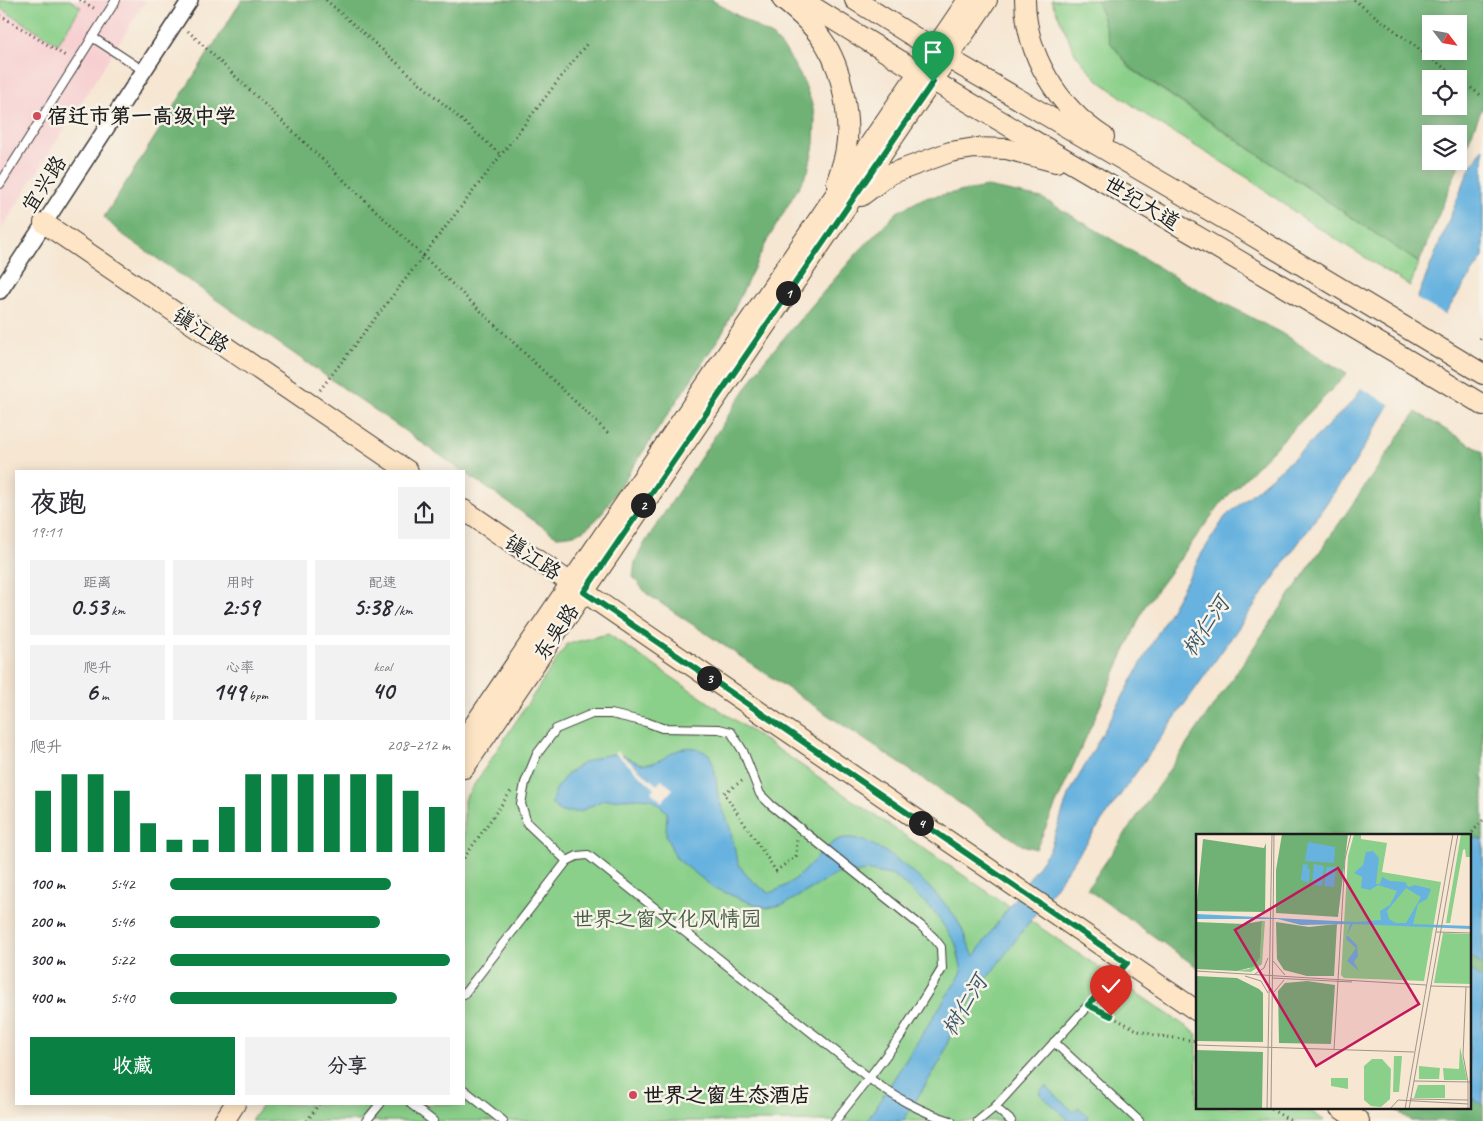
<!DOCTYPE html>
<html lang="zh">
<meta charset="utf-8">
<style>
:root{--surface:#fff;--page:#f2f2f3;--text:#2b2b33;--muted:#7c7c81;--accent:#0b8043}
body{margin:0;font-family:Caveat,"LXGW WenKai TC",sans-serif;background:var(--page);color:var(--text);height:100vh;display:flex;flex-direction:column;font-size:19px;white-space:nowrap}
*{box-sizing:border-box;margin:0}
p{font-size:16px;color:var(--muted)}
.icon{flex:none;width:28px;height:28px;fill:none;stroke:currentColor;stroke-width:2;stroke-linecap:round;stroke-linejoin:round}
.map{position:relative;flex:1;overflow:hidden}
.panel{position:absolute;left:15px;top:470px;width:450px;height:635px;display:flex;flex-direction:column;background:var(--surface);border-radius:0px;box-shadow:0 2px 12px #0003}
.panel>*{flex:none}
.needle{width:32px;rotate:121deg}
.buttons{position:absolute;left:1422px;top:15px;display:grid;gap:10px}
.buttons a{display:grid;place-items:center;width:45px;height:45px;border-radius:0px;background:var(--surface);box-shadow:0 2px 12px #0003;font-size:25px}
.pin{position:absolute;display:grid;place-items:center;width:42px;height:42px;color:#fff;margin:-51px -21px;border-radius:50% 50% 50% 0;rotate:-45deg;box-shadow:0 0 5px #0007}
.pin .icon{rotate:45deg}
.km{position:absolute;width:25px;height:25px;margin:-12px;border-radius:50%;background:#222;color:#fff;font-size:14px;line-height:25px;text-align:center}
.round{display:grid;place-items:center;flex:none;width:52px;height:52px;border-radius:0px;background:var(--page)}
.summary{display:flex;align-items:center;justify-content:space-between;height:85px;padding:0 15px}
h1{font-size:28px;font-weight:700;line-height:38px}
.metrics{display:grid;grid-template-columns:repeat(3,1fr);gap:8px;height:85px;padding:5px 15px}
.metrics div{display:grid;align-content:center;border-radius:0px;background:var(--page);text-align:center}
.metrics b{font-size:25px;font-weight:700}
.metrics small{font-size:14px;font-weight:400}
.metrics p{font-size:14px}
.chart{height:140px;padding:10px 15px}
.chart p{display:flex;justify-content:space-between}
.chart svg{width:100%;height:90px;margin-top:5px;stroke:var(--accent);stroke-width:6}
.primary-button{display:flex;gap:10px;margin-top:auto;padding:10px 15px}
.primary-button a{flex:1;height:58px;border-radius:0px;background:var(--accent);color:#fff;font-size:20px;font-weight:700;line-height:58px;text-align:center}
.primary-button a+a{background:var(--page);color:var(--text)}
ul{padding:0 15px;list-style:none;font-size:16px}
li{display:grid;grid-template-columns:80px 60px 1fr;align-items:center;height:38px}
li i{height:12px;border-radius:6px;background:var(--accent)}
.map>svg:first-child{display:block}
.built{fill:#f7cfd1}
.green{fill:#8bd08a;stroke:#547653}
.forest{fill:#70b276;stroke:#466749;fill-rule:evenodd}
.water{fill:#67b2df;stroke:#42677e}
.pier{fill:#f6e6d2}
.lines{fill:none;stroke-linecap:round;stroke-linejoin:round}
.lane-casing{stroke:#3d3a37;stroke-width:10}
.street-casing{stroke:#3d3a37;stroke-width:18}
.secondary-casing{stroke:#3d3a37;stroke-width:22}
.path{stroke:#3d3a37;stroke-width:3;stroke-dasharray:1 4;stroke-linecap:butt}
.lane{stroke:#fff;stroke-width:8}
.street{stroke:#fff;stroke-width:15}
.secondary{stroke:#fee5c5;stroke-width:20}
.route-casing{stroke:#fff;stroke-width:10}
.route{stroke:#0b8043;stroke-width:6}
.poi-dot{fill:#d1495b;stroke:#f7f3e8;stroke-width:2}
.labels{text-anchor:middle;stroke-width:5;stroke-linejoin:round;paint-order:stroke}
.poi-label{font-size:21px;font-weight:bold;fill:#1c1c1c;stroke:#f7f3e8;text-anchor:start}
.street-label{font-size:21px;fill:#1c1c1c;stroke:#f7f3e8}
.park-label{font-size:21px;fill:#435b42;stroke:#f7f3e8}
.water-label{font-size:22px;font-style:italic;fill:#3a586a;stroke:#f7f3e8}
.inset-road{fill:none;stroke:#9f9589;stroke-width:1}
.view{fill:#c2185b;fill-opacity:0.15;stroke:#c2185b;stroke-width:2.5}
.inset-edge{fill:none;stroke:#1c1c1c;stroke-width:2.5}
</style>
<div class="map">
<svg width="1483" height="1121" viewBox="0 0 1483 1121">
<rect width="100%" height="100%" fill="#f7f3e8"/>
<filter id="ink" filterUnits="userSpaceOnUse"><feTurbulence type="fractalNoise" baseFrequency=".02" numOctaves="2"/><feDisplacementMap in="SourceGraphic" scale="10" xChannelSelector="R" yChannelSelector="G"/><feConvolveMatrix kernelMatrix="1 2 1 2 8 2 1 2 1" color-interpolation-filters="sRGB"/></filter>
<filter id="wash" filterUnits="userSpaceOnUse"><feTurbulence type="fractalNoise" baseFrequency=".0096" numOctaves="4" result="noise"/><feDisplacementMap in="SourceGraphic" scale="20" xChannelSelector="R" yChannelSelector="G"/><feGaussianBlur stdDeviation="1.12" result="paint"/><feColorMatrix in="noise" values="0 0 0 0 0 0 0 0 0 0 0 0 0 0 0 0 0 1.4 0 .05"/><feComposite in="paint" operator="in"/></filter>
<g filter="url(#wash)">
<rect width="100%" height="100%" fill="#f6e6d2"/>
<!-- built -->
<polygon class="built" points="0,0 146,0 0,231"/>
<!-- green -->
<g class="green">
<polygon points="0,0 70,0 81,7 58,44 0,8"/>
<polygon points="1051,0 1097,0 1110,42 1131,69 1419,263 1410,286 1303,218 1248,178 1154,121 1097,79 1076,55"/>
<polygon points="608,634 1197,1034 1197,1107 1305,1107 1325,1121 251,1121 263,1104 464,1104 464,800 567,644"/>
</g>
<!-- forest -->
<g class="forest">
<path d="M242,0H712L773,37L786,51L804,82L811,101L815,118L814,145L808,171L767,241L723,332L600,516C584,532 579,535 556,536L119,232L104,217Z"/>
<path d="M1097,0H1483V106L1419,263L1131,68L1110,42ZM1431,24H1459V51H1431ZM1431,79H1459V106H1431ZM1431,134H1459V161H1431Z"/>
<polygon points="987,187 1042,198 1182,281 1281,333 1347,374 1222,502 1145,606 1036,849 1022,845 647,594 633,577 635,562 644,544 764,361 858,252 897,212 924,198"/>
<polygon points="1416,412 1483,452 1483,1121 1411,1121 1392,1107 1469,1107 1469,835 1197,835 1197,967 1087,889"/>
</g>
<!-- water -->
<g class="water">
<path d="M1483,148V257L1444,315L1352,467L1056,886L956,1020L941,1060L903,1121H867L962,972L956,944L933,910L895,876L870,871L837,874L785,904L768,908L748,902L714,888L676,858L666,836L667,812L652,799L640,798L603,800L579,812H561L552,804C554,776 588,756 614,754C625,753 633,763 643,764C661,766 676,744 694,748C699,749 704,752 709,754C716,769 716,780 718,796C720,806 726,815 729,825C739,863 733,869 769,893C801,883 809,860 834,842C865,820 937,892 954,915C963,928 967,943 974,956L1050,849L1068,796L1202,553L1225,517L1302,451L1354,400L1417,299L1469,170Z"/>
<polygon points="1478,838 1483,840 1483,965 1469,955 1469,843 1472,839"/>
<polygon points="1469,969 1483,980 1483,1105 1469,1096"/>
<polygon points="1045,1086 1074,1112 1078,1107 1088,1116 1086,1121 1066,1121 1068,1119 1039,1093"/>
</g>
<!-- pier -->
<g class="pier">
<polygon points="1415,298 1447,316 1393,406 1359,387"/>
<polygon points="617,751 657,785 662,780 673,789 662,802 651,792 654,788 615,753"/>
</g>
</g>
<g filter="url(#ink)">
<g class="lines">
<!-- lane casing -->
<g class="lane-casing">
<g id="lane">
<polyline points="92,37 144,71"/>
<polyline points="0,184 116,0"/>
<path d="M567,861L527,823L521,804L525,783L537,754L556,729L592,714H611L646,722L662,728L719,729L731,732L743,751L760,794L771,805L920,925L934,938L941,947L942,969L900,1037L869,1078C892,1096 923,1113 951,1121"/>
<polyline points="464,994 567,861 577,856 588,855 869,1078 835,1121"/>
<polyline points="1054,1042 1139,1121"/>
<polyline points="464,1090 503,1121"/>
<polyline points="411,1104 433,1121"/>
<polyline points="995,1107 1011,1121"/>
<polyline points="366,1121 380,1104"/>
<polyline points="978,1121 995,1107 1126,964"/>
</g>
</g>
<!-- street casing -->
<g class="street-casing">
<polyline id="street" points="0,291 190,0"/>
</g>
<!-- secondary casing -->
<g class="secondary-casing">
<g id="secondary">
<path d="M783,0C820,29 838,54 845,102C847,116 849,133 846,148C845,159 840,171 837,182"/>
<path d="M802,0C1026,141 1257,268 1483,405"/>
<polyline points="855,0 948,58 1245,231 1483,374"/>
<path d="M1025,0C1026,56 1058,107 1104,137"/>
<polyline points="861,196 890,174 950,152 975,148 1007,149 1056,162"/>
<polyline points="44,223 408,471"/>
<polyline points="464,510 1197,1011"/>
<polyline points="464,740 968,0"/>
<polyline points="464,768 987,0"/>
<polyline points="1339,1107 1359,1121"/>
<polyline points="224,1121 235,1104"/>
</g>
</g>
<!-- path -->
<g class="path">
<polyline points="80,0 97,10"/>
<polyline points="326,0 501,155"/>
<polyline points="1354,0 1459,79"/>
<polyline points="0,15 67,57"/>
<polyline points="188,31 608,433"/>
<polyline points="1459,79 1483,97"/>
<polyline points="1480,339 1483,335"/>
<polyline points="320,390 588,42"/>
<polyline points="742,781 724,793 776,871 796,856 797,840"/>
<polyline points="1469,836 1483,820"/>
<polyline points="464,858 511,791"/>
<polyline points="1099,1010 1139,1031 1159,1036 1197,1041"/>
<polyline points="1267,1107 1291,1121"/>
<polyline points="307,1121 319,1104"/>
</g>
<!-- lane -->
<use href="#lane" class="lane"/>
<!-- street -->
<use href="#street" class="street"/>
<!-- secondary -->
<use href="#secondary" class="secondary"/>
</g>
</g>
<g class="lines" filter="url(#ink)">
<!-- route casing -->
<g class="route-casing">
<polyline id="route" points="933,82 584,592 1127,963 1088,1005 1111,1016"/>
</g>
<!-- route -->
<use href="#route" class="route"/>
</g>
<!-- markers -->
<g class="poi-dot">
<circle cx="37" cy="116" r="5"/>
<circle cx="633" cy="1095" r="5"/>
</g>
<g class="labels">
<!-- poi labels -->
<g class="poi-label">
<text x="47" y="123">宿迁市第一高级中学</text>
<text x="643" y="1102">世界之窗生态酒店</text>
</g>
<!-- street labels -->
<g class="street-label">
<text transform="translate(44 184) rotate(-57)" y="7">宜兴路</text>
<text transform="translate(1142 203) rotate(31)" y="7">世纪大道</text>
<text transform="translate(201 330) rotate(34)" y="7">镇江路</text>
<text transform="translate(533 557) rotate(34)" y="7">镇江路</text>
<text transform="translate(556 632) rotate(-56)" y="7">东吴路</text>
</g>
<!-- park labels -->
<g class="park-label">
<text x="667" y="926">世界之窗文化风情园</text>
</g>
<!-- water labels -->
<g class="water-label">
<text transform="translate(1205 626) rotate(-56)" y="8">树仁河</text>
<text transform="translate(964 1005) rotate(-59)" y="8">树仁河</text>
</g>
</g>
<!-- overview -->
<g transform="translate(1196 834)">
<rect width="275" height="275" fill="#f6e6d2"/>
<path d="M158,0H165V5L191,9L186,38L245,48L228,147L148,144L145,141L152,22ZM265,0H275V23H270L269,15L267,16L254,89H250ZM66,87H69L66,130L55,138L41,137L53,135L64,124ZM247,99L275,100V150L238,149ZM264,213L271,246H248L247,234L263,235ZM198,222H206L203,258H197ZM176,225H186L195,235L194,265L185,273L175,272L168,266V232ZM223,232L244,234L243,245H223ZM135,244H152V255L135,252ZM222,251H249V264H218Z" fill="#8bd08a"/>
<path d="M86,0H152L142,83L80,79V36ZM7,5L68,14L70,9L69,78L0,77ZM66,87L64,124L57,133L41,137L0,135V88L48,90ZM80,88L113,93L141,90L138,142H111L88,136L81,125ZM0,142L41,144L63,155L67,159V208L0,207ZM111,147L139,151L135,210L83,209L82,157L89,149ZM0,216L67,218L66,275H0Z" fill="#70b276"/>
<path d="M112,8L139,13L138,29L109,27ZM177,17L183,24L180,50H184L186,43L194,47L209,48L212,53L219,51L235,55L231,65L222,70L217,90L275,92V95L157,90L151,101L161,111L162,122L158,128L163,137L151,127L160,114L150,105L154,90L105,91L82,85H0V80L161,88L185,86L184,77L194,71L201,57L182,51L174,56L165,54L166,43L158,39L167,31L170,18ZM210,54L225,63L210,89H200L193,85L191,77ZM107,30L113,31L111,33L114,36L113,49L105,46ZM118,30L128,32L126,52L116,50ZM130,33H140L138,53L128,52Z" fill="#67b2df" fill-rule="evenodd"/>
<path class="inset-road" d="M240,98L275,99M77,127L89,141M0,137L230,151M59,140L68,134L72,124M49,142L65,147L72,159M76,144L156,148M234,152L275,153M270,153L267,221L272,248V275M78,158L88,146M0,211L218,218M138,216L149,25L155,0M218,247L275,248M214,265L272,266M71,275L76,0M75,275L78,0M194,275L202,266L272,270M209,275L257,0M213,275L262,0"/>
<path class="view" d="M142,34L223,170L120,232L39,96Z"/>
<rect width="275" height="275" class="inset-edge"/>
</g>
</svg>
<div class="buttons">
<a><svg class="needle" viewBox="-14 -14 28 28"><path d="M0-13l5 13h-10z" fill="#e53935"/><path d="M0 13l5-13h-10z" fill="#7c7c81"/></svg></a>
<a><svg class="icon" aria-label="locate" viewBox="0 0 24 24"><circle cx="12" cy="12" r="6"/><path d="M12 2v4M12 18v4M2 12h4M18 12h4"/></svg></a>
<a><svg class="icon" aria-label="layers" viewBox="0 0 24 24"><path d="M12 4l9 5-9 5-9-5zM3 14l9 5 9-5"/></svg></a>
</div>
<div class="pin" style="left:933px;top:82px;background:#1e9e55"><svg class="icon" aria-label="arrive" viewBox="0 0 24 24"><path d="M6 21V4h12l-3 4 3 4H6"/></svg></div>
<div class="pin" style="left:1111px;top:1016px;background:#d93025"><svg class="icon" aria-label="check" viewBox="0 0 24 24"><path d="M5 12l5 5 9-10"/></svg></div>
<b class="km" style="left:788px;top:293px">1</b>
<b class="km" style="left:643px;top:505px">2</b>
<b class="km" style="left:709px;top:678px">3</b>
<b class="km" style="left:921px;top:823px">4</b>
<section class="panel">
<div class="summary"><div><h1>夜跑</h1><p>19:11</p></div><a class="round"><svg class="icon" aria-label="share" viewBox="0 0 24 24"><path d="M12 15V3M7 8l5-5 5 5M5 13v7h14v-7"/></svg></a></div>
<div class="metrics">
<div><p>距离</p><b>0.53<small> km</small></b></div>
<div><p>用时</p><b>2:59</b></div>
<div><p>配速</p><b>5:38<small> /km</small></b></div>
</div>
<div class="metrics">
<div><p>爬升</p><b>6<small> m</small></b></div>
<div><p>心率</p><b>149<small> bpm</small></b></div>
<div><p>kcal</p><b>40</b></div>
</div>
<div class="chart"><p><span>爬升</span>208–212 m</p>
<svg viewBox="0 0 160 44" preserveAspectRatio="none"><path d="M5 44V14M15 44V6M25 44V6M35 44V14M45 44V30M55 44V38M65 44V38M75 44V22M85 44V6M95 44V6M105 44V6M115 44V6M125 44V6M135 44V6M145 44V14M155 44V22"/></svg>
</div>
<ul>
<li><b>100 m</b>5:42<i style="width:79%"></i></li>
<li><b>200 m</b>5:46<i style="width:75%"></i></li>
<li><b>300 m</b>5:22<i style="width:100%"></i></li>
<li><b>400 m</b>5:40<i style="width:81%"></i></li>
</ul>
<div class="primary-button"><a>收藏</a><a>分享</a></div>
</section>
</div>
